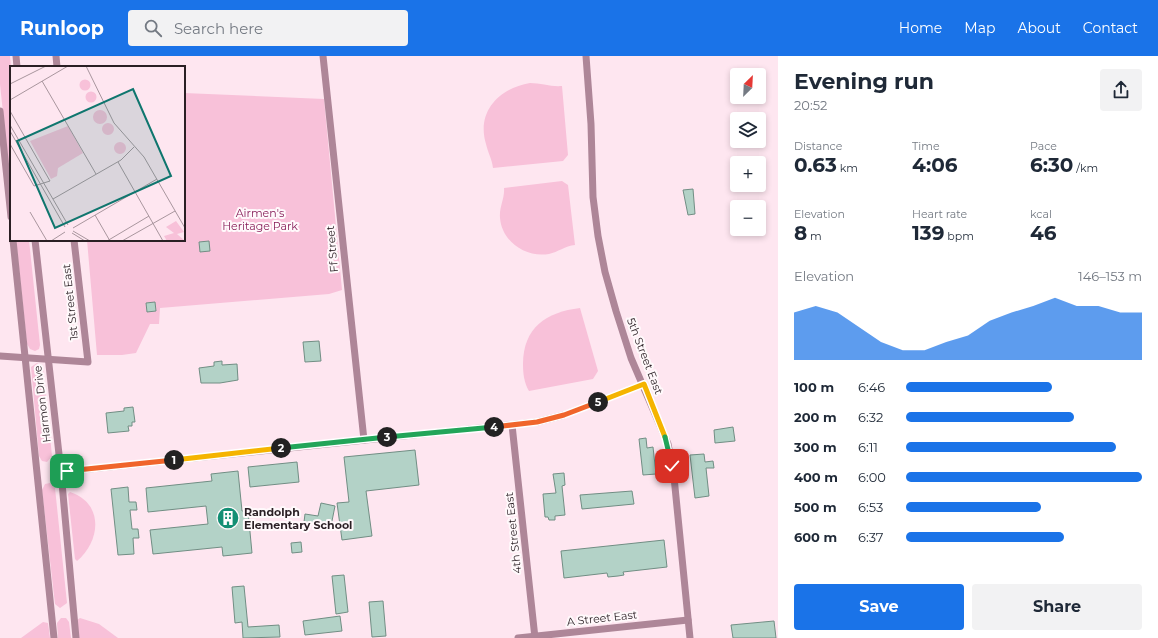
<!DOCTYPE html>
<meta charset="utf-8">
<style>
:root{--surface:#fff;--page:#f2f2f3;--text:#1f2937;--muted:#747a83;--accent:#1a73e8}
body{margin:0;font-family:Montserrat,sans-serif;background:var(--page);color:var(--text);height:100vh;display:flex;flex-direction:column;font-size:15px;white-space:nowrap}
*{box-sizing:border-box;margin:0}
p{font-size:13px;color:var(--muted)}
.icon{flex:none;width:22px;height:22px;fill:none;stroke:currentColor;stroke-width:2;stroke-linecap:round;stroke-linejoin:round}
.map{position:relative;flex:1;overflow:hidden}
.side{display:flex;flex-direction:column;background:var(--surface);width:380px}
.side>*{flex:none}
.needle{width:26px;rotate:24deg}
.tools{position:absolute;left:730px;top:12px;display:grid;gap:8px}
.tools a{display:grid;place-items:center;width:36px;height:36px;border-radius:4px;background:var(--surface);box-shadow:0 2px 6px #0003;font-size:20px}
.pin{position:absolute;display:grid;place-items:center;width:34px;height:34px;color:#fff;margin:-17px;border-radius:8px;box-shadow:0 2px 6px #0006}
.km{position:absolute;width:20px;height:20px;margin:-10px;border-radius:50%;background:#222;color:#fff;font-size:11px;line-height:20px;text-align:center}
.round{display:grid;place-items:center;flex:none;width:42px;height:42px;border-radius:4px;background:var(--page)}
.head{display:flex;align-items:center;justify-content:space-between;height:68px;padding:0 16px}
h1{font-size:22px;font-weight:700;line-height:30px}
.figures{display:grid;grid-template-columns:repeat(3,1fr);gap:6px;height:68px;padding:4px 16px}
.figures div{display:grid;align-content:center}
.figures b{font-size:20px;font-weight:700}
.figures small{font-size:11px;font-weight:400}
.figures p{font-size:11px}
.chart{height:112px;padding:8px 16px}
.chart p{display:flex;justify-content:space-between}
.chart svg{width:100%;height:72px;margin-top:4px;fill:var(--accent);opacity:.7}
.primary-button{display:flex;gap:8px;margin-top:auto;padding:8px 16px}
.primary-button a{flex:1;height:46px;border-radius:4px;background:var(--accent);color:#fff;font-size:16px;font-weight:700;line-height:46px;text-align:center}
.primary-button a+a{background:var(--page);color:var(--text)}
ul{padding:0 16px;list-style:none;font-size:13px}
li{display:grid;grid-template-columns:64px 48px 1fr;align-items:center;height:30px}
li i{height:10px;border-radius:5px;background:var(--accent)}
header{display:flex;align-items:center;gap:24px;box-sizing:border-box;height:56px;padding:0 20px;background:var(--accent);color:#fff}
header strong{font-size:19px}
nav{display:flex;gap:22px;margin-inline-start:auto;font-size:14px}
.search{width:280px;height:36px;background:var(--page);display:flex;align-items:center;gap:10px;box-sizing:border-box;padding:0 14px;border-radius:4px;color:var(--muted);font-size:15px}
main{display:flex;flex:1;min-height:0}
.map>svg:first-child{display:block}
.green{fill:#f8c1d9}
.building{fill:#b3d2c7;stroke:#718e84}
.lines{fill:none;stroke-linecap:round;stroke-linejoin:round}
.minor{stroke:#ae8698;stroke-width:7}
.split-1-casing{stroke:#fff;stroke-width:8}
.split-2-casing{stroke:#fff;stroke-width:8}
.split-3-casing{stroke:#fff;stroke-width:8}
.split-4-casing{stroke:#fff;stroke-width:8}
.split-5-casing{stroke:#fff;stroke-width:8}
.split-6-casing{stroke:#fff;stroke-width:8}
.split-7-casing{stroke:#fff;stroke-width:8}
.split-1{stroke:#f0652b;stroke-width:5}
.split-2{stroke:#f5b400;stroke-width:5}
.split-3{stroke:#22a559;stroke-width:5}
.split-4{stroke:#22a559;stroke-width:5}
.split-5{stroke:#f0652b;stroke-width:5}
.split-6{stroke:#f5b400;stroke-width:5}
.split-7{stroke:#22a559;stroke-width:5}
.labels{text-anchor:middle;stroke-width:4;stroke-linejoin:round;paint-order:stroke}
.park-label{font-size:11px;fill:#881f5a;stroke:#fff9fb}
.street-label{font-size:11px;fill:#2a1f24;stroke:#fff9fb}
.poi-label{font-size:11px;font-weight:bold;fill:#2a1f24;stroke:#fff9fb;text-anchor:start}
.inset-road{fill:none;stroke:#a9969e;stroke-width:1}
.view{fill:#0f766e;fill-opacity:0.15;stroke:#0f766e;stroke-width:2}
.inset-edge{fill:none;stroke:#2a1f24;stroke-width:2}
</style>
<header>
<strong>Runloop</strong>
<div class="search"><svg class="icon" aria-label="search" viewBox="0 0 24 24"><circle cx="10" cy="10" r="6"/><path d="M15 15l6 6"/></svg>Search here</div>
<nav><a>Home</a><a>Map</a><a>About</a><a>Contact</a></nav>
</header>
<main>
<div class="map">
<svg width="778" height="582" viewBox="0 0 778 582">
<rect width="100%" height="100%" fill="#fee6f0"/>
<!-- green -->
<g class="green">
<polygon points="0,0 10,0 11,11 11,134 0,28"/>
<path d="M530,27C541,27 551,31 562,30L568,99L563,105L493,112C492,103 488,97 486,88C476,55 500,32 530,27Z"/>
<polygon points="184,37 324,43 342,234 329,238 160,252 159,268 150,268 136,297 122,299 97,299 87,184 184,184"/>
<path d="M562,125L568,129L575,189C565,190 558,196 549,198C526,202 502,186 500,162C499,151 505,142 504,132Z"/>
<polygon points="16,184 29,184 40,289 39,293 35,295 30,293 27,288"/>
<path d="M580,252L598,315L593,323L529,335C524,327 523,317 523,308C523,272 546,256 580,252Z"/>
<polygon points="37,307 43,312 52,400 47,406 42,405 39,400 31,311"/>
<polygon points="50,427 55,432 67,547 60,552 55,548 42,434 45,428"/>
<path d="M70,436C104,447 101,485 77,505L75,503L68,438Z"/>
<polygon points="61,562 66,562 69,566 71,582 58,582 57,567"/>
<polygon points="80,562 99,568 118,582 79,582 77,564"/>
<polygon points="43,566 48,567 50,582 21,582"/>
</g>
<!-- building -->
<g class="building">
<polygon points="693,133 695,158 688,159 683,134"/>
<polygon points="209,185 210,195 200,196 199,186"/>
<polygon points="155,246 156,255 147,256 146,247"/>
<polygon points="319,285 321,305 305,306 303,286"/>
<polygon points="222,305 222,309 237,308 238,324 220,327 201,327 199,312 214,310 214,306"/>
<polygon points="133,351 135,366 132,366 132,370 128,370 129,375 108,377 106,357 124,355 124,352"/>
<polygon points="733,371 735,385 715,387 714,374"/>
<polygon points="646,382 647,392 653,391 656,418 643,419 639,383"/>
<polygon points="415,394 419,429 366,435 372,480 342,484 337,447 349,446 344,401"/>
<polygon points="704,398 705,406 713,405 714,412 706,412 709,440 695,442 690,399"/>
<polygon points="297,406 299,426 250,431 248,411"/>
<polygon points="238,415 242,455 248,455 252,497 223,500 222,491 153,498 150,474 208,468 206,450 148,456 146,432 212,425 211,418"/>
<polygon points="564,417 565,429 562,430 565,459 555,460 555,464 549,464 548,461 545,461 543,438 556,437 553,418"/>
<polygon points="128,431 129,446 136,446 137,454 130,454 132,473 138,473 139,482 133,482 134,498 118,499 111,433"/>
<polygon points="632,435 634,448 582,453 580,439"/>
<polygon points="321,447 335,450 331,470 304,466 305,458 318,460"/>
<polygon points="664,484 667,511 623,516 624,519 618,520 608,521 607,517 564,522 561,495"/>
<polygon points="301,486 302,496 292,497 291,487"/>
<polygon points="344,519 348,556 336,558 332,520"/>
<polygon points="244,530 248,571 279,569 280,581 243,582 242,566 235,567 232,531"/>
<polygon points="383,545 386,580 372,581 369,546"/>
<polygon points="340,560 342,575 305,579 303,565"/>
<polygon points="774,565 776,582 733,582 731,569"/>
</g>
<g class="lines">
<!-- minor -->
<g class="minor">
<polyline points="16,0 17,11"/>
<polyline points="56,0 57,11"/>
<polyline points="323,0 364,384"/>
<polyline points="586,0 591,68 593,141 598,180 605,216 616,255 631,302 668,388 674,421 690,582"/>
<polyline points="0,55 11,161"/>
<polyline points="13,184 54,582"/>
<polyline points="35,184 61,416 76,582"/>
<polyline points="0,300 88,306 74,184"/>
<polyline points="512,369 535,582"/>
<polyline points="61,416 537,366 564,359 644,328"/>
<polyline points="518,582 688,564"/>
</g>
</g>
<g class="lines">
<!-- split-1 casing -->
<g class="split-1-casing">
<polyline id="split-1" points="67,415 174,404"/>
</g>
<!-- split-2 casing -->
<g class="split-2-casing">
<polyline id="split-2" points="174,404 281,392"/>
</g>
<!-- split-3 casing -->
<g class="split-3-casing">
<polyline id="split-3" points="281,392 387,381"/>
</g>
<!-- split-4 casing -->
<g class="split-4-casing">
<polyline id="split-4" points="387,381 494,371"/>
</g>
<!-- split-5 casing -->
<g class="split-5-casing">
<polyline id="split-5" points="494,371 537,366 564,359 598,346"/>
</g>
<!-- split-6 casing -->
<g class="split-6-casing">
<polyline id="split-6" points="598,346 644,328 665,381"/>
</g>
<!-- split-7 casing -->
<g class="split-7-casing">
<polyline id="split-7" points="665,381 672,410"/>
</g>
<!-- split-1 -->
<use href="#split-1" class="split-1"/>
<!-- split-2 -->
<use href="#split-2" class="split-2"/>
<!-- split-3 -->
<use href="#split-3" class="split-3"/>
<!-- split-4 -->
<use href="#split-4" class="split-4"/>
<!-- split-5 -->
<use href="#split-5" class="split-5"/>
<!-- split-6 -->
<use href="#split-6" class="split-6"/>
<!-- split-7 -->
<use href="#split-7" class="split-7"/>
</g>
<!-- icons -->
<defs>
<g id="building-disc" transform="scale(1.15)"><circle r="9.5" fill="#138f74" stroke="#fff9fb"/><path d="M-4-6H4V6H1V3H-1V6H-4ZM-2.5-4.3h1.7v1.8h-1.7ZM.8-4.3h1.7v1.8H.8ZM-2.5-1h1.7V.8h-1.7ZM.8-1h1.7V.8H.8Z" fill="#fff"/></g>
</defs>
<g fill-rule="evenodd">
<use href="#building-disc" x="228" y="462"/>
</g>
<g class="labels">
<!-- park labels -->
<g class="park-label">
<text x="260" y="161">Airmen's<tspan x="260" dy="13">Heritage Park</tspan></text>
</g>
<!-- street labels -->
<g class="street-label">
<text transform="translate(332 193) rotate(-95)" y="4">Ff Street</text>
<text transform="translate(70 246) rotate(-96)" y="4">1st Street East</text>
<text transform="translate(645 300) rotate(69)" y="4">5th Street East</text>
<text transform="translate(42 348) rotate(-97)" y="4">Harmon Drive</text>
<text transform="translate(513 477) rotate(-96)" y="4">4th Street East</text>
<text transform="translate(602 562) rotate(-6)" y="4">A Street East</text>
</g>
<!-- poi labels -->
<g class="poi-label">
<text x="244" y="460">Randolph<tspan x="244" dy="13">Elementary School</tspan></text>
</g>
</g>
<!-- overview -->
<g transform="translate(10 10)">
<rect width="175" height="175" fill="#fee6f0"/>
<path d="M69.5 19a5.5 5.5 0 1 1 11 0a5.5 5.5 0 1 1-11 0ZM75.5 31a5.5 5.5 0 1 1 11 0a5.5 5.5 0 1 1-11 0ZM83 51a7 7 0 1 1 14 0a7 7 0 1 1-14 0ZM92 63a6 6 0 1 1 12 0a6 6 0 1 1-12 0ZM58,60L73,87L48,102L47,110L41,113L20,75ZM104 82a6 6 0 1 1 12 0a6 6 0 1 1-12 0ZM166,155L174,166L167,168L175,175H157L154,170L164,167L156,161Z" fill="#f8c1d9"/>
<path class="inset-road" d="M76,0L104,57L134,91L175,162M32,15L86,108M0,18L36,0M0,34L58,0M0,45L40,115L24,120L0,78M0,59L58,159M0,65L55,161M108,96L153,175M43,133L111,94L124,81M20,146L37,175M85,149L100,175M63,162L147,113M63,165L80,175M62,167L75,175M41,175L55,166M97,175L139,150M112,175L165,145"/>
<path class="view" d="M123,23L161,110L45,162L7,75Z"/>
<rect width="175" height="175" class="inset-edge"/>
</g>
</svg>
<div class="tools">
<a><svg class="needle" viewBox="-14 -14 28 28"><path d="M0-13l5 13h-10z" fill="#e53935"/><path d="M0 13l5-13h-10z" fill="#747a83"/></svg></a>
<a><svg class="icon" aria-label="layers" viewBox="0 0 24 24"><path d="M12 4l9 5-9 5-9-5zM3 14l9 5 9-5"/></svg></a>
<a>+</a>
<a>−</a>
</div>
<div class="pin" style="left:67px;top:415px;background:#1e9e55"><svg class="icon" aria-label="arrive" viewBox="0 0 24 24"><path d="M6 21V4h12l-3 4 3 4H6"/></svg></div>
<div class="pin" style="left:672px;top:410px;background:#d93025"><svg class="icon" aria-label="check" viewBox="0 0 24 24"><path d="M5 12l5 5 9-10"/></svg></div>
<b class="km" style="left:174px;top:404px">1</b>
<b class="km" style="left:281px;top:392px">2</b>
<b class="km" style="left:387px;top:381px">3</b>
<b class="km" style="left:494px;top:371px">4</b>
<b class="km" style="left:598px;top:346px">5</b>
</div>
<section class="side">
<div class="head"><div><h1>Evening run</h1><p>20:52</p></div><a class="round"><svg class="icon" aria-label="share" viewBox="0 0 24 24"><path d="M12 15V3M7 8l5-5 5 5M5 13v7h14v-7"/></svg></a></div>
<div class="figures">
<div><p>Distance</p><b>0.63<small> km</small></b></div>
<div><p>Time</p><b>4:06</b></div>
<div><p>Pace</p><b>6:30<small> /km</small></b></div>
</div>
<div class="figures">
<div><p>Elevation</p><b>8<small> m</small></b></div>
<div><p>Heart rate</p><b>139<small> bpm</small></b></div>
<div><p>kcal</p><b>46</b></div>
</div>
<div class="chart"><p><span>Elevation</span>146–153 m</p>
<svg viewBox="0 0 160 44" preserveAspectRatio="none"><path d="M0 44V15L10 11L20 15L30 24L40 33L50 38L60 38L70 33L80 29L90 20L100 15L110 11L120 6L130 11L140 11L150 15L160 15V44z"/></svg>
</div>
<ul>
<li><b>100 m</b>6:46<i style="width:62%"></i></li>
<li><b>200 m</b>6:32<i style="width:71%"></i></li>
<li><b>300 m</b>6:11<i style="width:89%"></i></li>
<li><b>400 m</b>6:00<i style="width:100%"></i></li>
<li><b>500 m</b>6:53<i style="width:57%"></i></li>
<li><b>600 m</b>6:37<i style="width:67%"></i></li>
</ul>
<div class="primary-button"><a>Save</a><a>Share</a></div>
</section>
</main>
